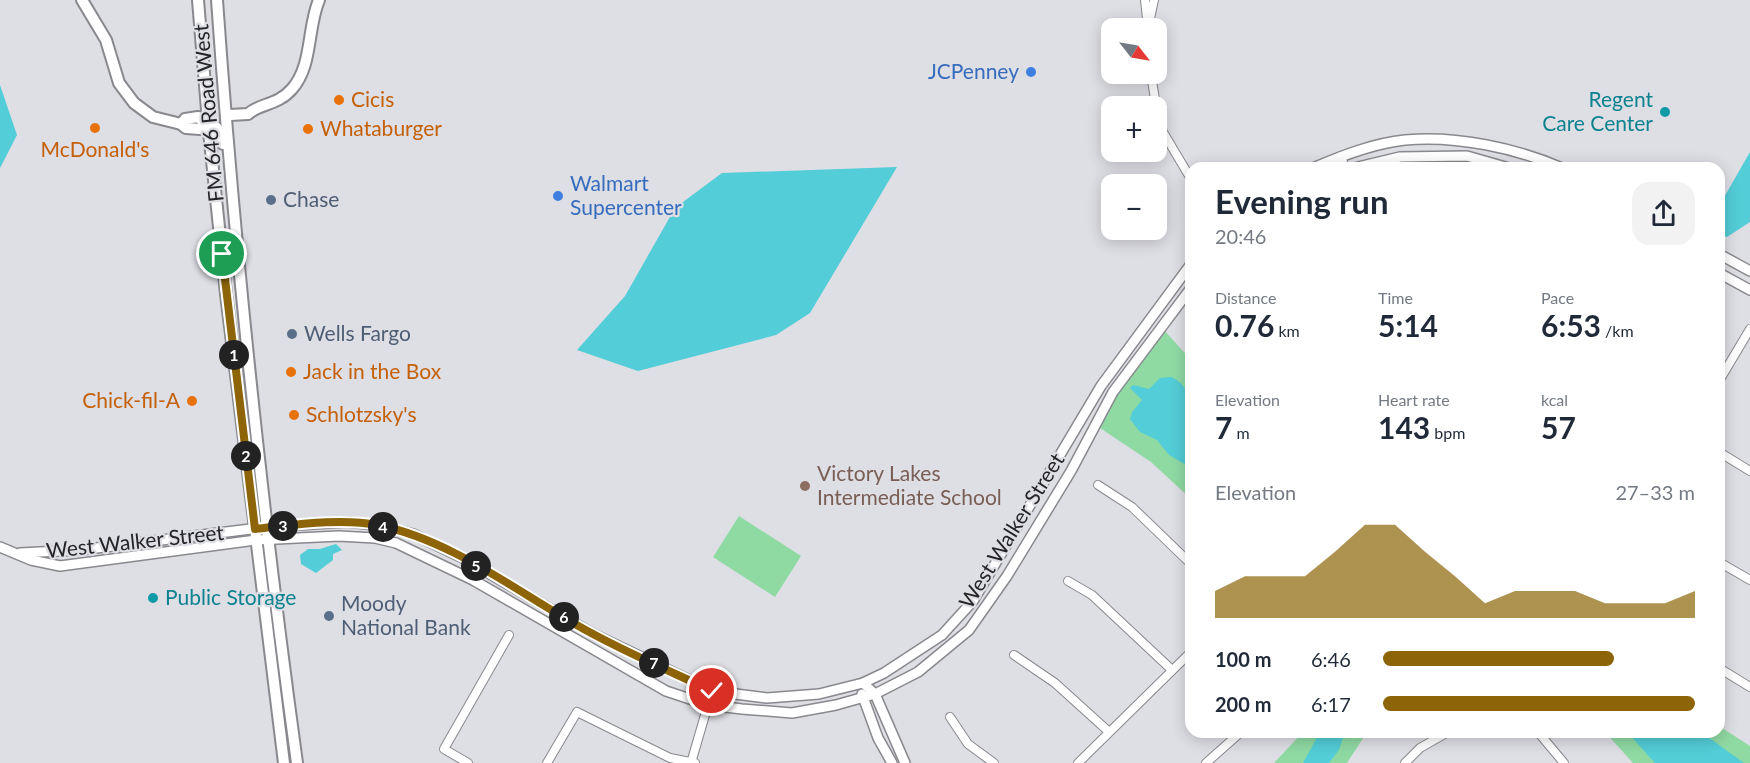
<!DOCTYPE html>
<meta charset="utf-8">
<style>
:root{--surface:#fff;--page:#f2f2f3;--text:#1f2937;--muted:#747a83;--accent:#8d6407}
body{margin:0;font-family:Lato,sans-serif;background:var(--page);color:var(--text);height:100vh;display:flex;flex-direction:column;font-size:22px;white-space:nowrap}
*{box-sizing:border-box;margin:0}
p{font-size:20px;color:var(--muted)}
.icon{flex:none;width:33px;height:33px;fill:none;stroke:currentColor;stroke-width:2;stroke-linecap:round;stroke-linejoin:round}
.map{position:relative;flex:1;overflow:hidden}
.details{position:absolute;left:1185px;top:162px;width:540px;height:576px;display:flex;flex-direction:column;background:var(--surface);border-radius:18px;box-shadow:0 3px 15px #0003}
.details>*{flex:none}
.needle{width:39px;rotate:121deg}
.fabs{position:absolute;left:1101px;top:18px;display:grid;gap:12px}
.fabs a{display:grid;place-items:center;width:66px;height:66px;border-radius:12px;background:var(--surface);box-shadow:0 3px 15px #0003;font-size:30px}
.pin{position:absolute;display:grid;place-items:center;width:51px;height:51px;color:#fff;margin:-26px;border:3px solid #fff;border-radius:50%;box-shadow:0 2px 6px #0007}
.km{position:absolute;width:30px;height:30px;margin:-15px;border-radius:50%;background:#222;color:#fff;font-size:16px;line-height:30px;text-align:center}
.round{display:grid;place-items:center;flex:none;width:63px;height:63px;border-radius:18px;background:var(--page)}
.headline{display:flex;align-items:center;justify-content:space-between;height:102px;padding:0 30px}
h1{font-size:33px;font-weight:700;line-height:45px}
.metrics{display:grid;grid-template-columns:repeat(3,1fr);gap:9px;height:102px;padding:6px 30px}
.metrics div{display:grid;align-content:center}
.metrics b{font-size:30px;font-weight:700}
.metrics small{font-size:16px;font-weight:400}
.metrics p{font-size:16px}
.chart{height:168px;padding:12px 30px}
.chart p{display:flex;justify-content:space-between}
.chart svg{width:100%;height:108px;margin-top:6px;fill:var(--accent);opacity:.7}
ul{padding:0 30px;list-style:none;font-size:20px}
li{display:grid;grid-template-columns:96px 72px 1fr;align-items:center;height:45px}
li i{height:15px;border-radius:8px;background:var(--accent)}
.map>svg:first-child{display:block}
.green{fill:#8fdaa3}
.water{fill:#53cdd7}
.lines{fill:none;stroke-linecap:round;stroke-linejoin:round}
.minor-casing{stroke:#88888e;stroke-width:10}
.tertiary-casing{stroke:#88888e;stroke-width:12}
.secondary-casing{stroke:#88888e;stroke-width:14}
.minor{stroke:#fff;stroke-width:8}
.tertiary{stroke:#fff;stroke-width:9}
.secondary{stroke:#fff;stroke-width:10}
.route-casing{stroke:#fff;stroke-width:12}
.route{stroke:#8d6407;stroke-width:8}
.shop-dot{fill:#3f7fe0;stroke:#dedee5;stroke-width:2}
.food-dot{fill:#e8710a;stroke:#dedee5;stroke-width:2}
.culture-dot{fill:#0f9aa8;stroke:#dedee5;stroke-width:2}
.service-dot{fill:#5c6f8a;stroke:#dedee5;stroke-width:2}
.education-dot{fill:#8d6e63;stroke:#dedee5;stroke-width:2}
.labels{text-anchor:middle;stroke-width:4.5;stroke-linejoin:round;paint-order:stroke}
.shop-label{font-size:21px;fill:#366cbe;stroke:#dedee5;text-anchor:end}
.food-label{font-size:21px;fill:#c56008;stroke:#dedee5;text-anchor:start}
.culture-label{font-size:21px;fill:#0d838f;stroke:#dedee5;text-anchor:end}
.street-label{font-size:21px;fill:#242426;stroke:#dedee5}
.service-label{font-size:21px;fill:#4e5e75;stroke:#dedee5;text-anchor:start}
.education-label{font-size:21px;fill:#785e54;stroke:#dedee5;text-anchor:start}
</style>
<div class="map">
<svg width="1750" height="763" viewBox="0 0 1750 763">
<rect width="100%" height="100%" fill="#dedee5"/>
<!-- green -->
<g class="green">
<polygon points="1163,329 1191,360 1191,499 1151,462 1097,426 1115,395"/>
<polygon points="739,516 801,556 775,597 713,557"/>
<polygon points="1719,726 1750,746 1750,763 1633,763 1605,732 1719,732"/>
<polygon points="1303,732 1367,732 1347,763 1274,763"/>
</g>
<!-- water -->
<g class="water">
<polygon points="0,85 17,135 0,168"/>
<polygon points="1750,152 1750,222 1727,237 1719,234 1719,206"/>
<polygon points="897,167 810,313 776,335 638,371 577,350 625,296 675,208 722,173"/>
<path d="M1171,377C1202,389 1191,442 1191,468L1169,455L1157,440L1140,432L1130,419L1132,412L1142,400L1130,388L1133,385L1149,389L1160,378Z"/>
<polygon points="336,544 342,550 333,554 333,560 316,573 301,564 300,555 308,549 320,549"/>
<polygon points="1320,732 1345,732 1339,750 1329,763 1303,763"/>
<polygon points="1627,732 1701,732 1744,763 1655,763"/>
</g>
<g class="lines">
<!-- minor casing -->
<g class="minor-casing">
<g id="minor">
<polyline points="1145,0 1148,28"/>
<polyline points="1148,28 1154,0"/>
<polyline points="1151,74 1156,106"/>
<polyline points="1156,108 1160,127 1191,179"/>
<polyline points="1341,156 1345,168"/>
<polyline points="1719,381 1750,329"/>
<polyline points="1719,452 1750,471"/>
<polyline points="1098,485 1132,507 1191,564"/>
<polyline points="1719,562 1750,580"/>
<polyline points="1068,581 1092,595 1172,670"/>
<polyline points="1014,655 1055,683 1108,731"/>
<polyline points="1719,668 1750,687"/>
<polyline points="950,717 968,744 994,763"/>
<polyline points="1538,732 1564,763"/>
<polyline points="468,763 444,749 509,635"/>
<polyline points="547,763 577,712 670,758 695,763"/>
<polyline points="691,763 712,691"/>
<polyline points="1078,763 1191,652"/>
<polyline points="1206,763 1241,732"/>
<polyline points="1405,763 1420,748 1448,732"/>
</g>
</g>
<!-- tertiary casing -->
<g class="tertiary-casing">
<g id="tertiary">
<path d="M1313,168C1341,156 1374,143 1405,140C1455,135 1516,148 1562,168"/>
<polyline points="1354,168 1400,157 1467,156 1509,168"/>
<polyline points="1719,254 1750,271"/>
<polyline points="1719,273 1750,290"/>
<polyline points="0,547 31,560 60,566 256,540 339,536 375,538 396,543 473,580 666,691 708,705 742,709 792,713 836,705 875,694 918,672 969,630 1007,576 1071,471 1113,392 1191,288"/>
<polyline points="20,553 80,550 267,527 346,522 376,525 413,534 461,557 593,634 712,691 767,698 819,694 863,683 884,673 942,635 973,601 1101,386 1191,264"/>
<polyline points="863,683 875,694 905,763"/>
<polyline points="862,694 878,738 892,763"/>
</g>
</g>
<!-- secondary casing -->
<g class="secondary-casing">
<g id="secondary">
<polyline points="82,0 106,40 119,83 134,103 153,117 181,124 186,128 200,129 205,123"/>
<polyline points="198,0 208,122 226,294 284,763"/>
<path d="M217,0C235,255 262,509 297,763"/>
<path d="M226,113L230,115L248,114C260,103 277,106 292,89C313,65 307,28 319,0"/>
<polyline points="181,124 185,119 198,117 205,123 211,123 217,128 223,144"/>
</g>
</g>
<!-- minor -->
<use href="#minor" class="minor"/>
<!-- tertiary -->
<use href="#tertiary" class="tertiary"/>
<!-- secondary -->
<use href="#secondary" class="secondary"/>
</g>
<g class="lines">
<!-- route casing -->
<g class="route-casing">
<path id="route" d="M222,254L255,529C294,525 339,518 378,525C456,541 523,597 593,634C632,655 672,672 712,691"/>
</g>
<!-- route -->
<use href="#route" class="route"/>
</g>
<!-- markers -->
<g class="shop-dot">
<circle cx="1031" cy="72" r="6"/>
<circle cx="558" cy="196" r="6"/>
</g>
<g class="food-dot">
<circle cx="339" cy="100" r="6"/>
<circle cx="95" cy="128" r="6"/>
<circle cx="308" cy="129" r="6"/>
<circle cx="291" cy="372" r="6"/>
<circle cx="192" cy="401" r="6"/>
<circle cx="294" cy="415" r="6"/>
</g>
<g class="culture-dot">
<circle cx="1665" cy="112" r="6"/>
<circle cx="153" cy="598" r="6"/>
</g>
<g class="service-dot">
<circle cx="271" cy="200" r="6"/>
<circle cx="292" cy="334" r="6"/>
<circle cx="329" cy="616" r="6"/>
</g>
<circle class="education-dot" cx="805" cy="486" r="6"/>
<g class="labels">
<!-- shop labels -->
<g class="shop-label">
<text x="1019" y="79">JCPenney</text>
<text x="570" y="191" text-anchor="start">Walmart<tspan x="570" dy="24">Supercenter</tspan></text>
</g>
<!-- food labels -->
<g class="food-label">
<text x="351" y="107">Cicis</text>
<text x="320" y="136">Whataburger</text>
<text x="95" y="157" text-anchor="middle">McDonald's</text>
<text x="303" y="379">Jack in the Box</text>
<text x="180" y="408" text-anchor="end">Chick-fil-A</text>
<text x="306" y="422">Schlotzsky's</text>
</g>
<!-- culture labels -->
<g class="culture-label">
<text x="1653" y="107">Regent<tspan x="1653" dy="24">Care Center</tspan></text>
<text x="165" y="605" text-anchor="start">Public Storage</text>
</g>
<!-- street labels -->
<g class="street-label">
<text transform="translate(209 113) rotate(-95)" y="7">FM 646 Road West</text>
<text transform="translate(1012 531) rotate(-58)" y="7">West Walker Street</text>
<text transform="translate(135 542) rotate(-6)" y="7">West Walker Street</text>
</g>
<!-- service labels -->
<g class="service-label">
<text x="283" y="207">Chase</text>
<text x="304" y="341">Wells Fargo</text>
<text x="341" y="611">Moody<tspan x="341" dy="24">National Bank</tspan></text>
</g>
<!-- education labels -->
<g class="education-label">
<text x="817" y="481">Victory Lakes<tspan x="817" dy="24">Intermediate School</tspan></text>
</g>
</g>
</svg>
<div class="fabs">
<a><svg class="needle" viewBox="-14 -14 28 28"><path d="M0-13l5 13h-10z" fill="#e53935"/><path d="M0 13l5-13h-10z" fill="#747a83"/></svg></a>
<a>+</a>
<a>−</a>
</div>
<div class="pin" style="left:222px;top:254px;background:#1e9e55"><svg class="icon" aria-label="arrive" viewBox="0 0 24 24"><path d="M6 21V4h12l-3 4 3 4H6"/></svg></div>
<div class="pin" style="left:712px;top:691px;background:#d93025"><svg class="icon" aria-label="check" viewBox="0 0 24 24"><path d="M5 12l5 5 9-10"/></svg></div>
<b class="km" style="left:234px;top:355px">1</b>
<b class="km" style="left:246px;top:456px">2</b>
<b class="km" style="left:283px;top:526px">3</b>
<b class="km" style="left:383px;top:527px">4</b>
<b class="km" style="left:476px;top:566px">5</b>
<b class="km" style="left:564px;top:617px">6</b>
<b class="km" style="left:654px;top:663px">7</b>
<section class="details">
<div class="headline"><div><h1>Evening run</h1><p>20:46</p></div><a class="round"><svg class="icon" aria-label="share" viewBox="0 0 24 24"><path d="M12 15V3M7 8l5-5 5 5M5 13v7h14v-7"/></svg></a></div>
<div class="metrics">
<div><p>Distance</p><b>0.76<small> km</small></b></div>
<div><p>Time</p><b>5:14</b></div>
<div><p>Pace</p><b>6:53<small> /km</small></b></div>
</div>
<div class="metrics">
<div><p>Elevation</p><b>7<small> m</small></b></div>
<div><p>Heart rate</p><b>143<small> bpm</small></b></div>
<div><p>kcal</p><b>57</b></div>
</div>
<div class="chart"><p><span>Elevation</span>27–33 m</p>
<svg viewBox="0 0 160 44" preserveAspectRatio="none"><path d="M0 44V33L10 27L20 27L30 27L40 17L50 6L60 6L70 17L80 27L90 38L100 33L110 33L120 33L130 38L140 38L150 38L160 33V44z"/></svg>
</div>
<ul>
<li><b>100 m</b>6:46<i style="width:74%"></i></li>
<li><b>200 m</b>6:17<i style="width:100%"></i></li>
</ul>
</section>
</div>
